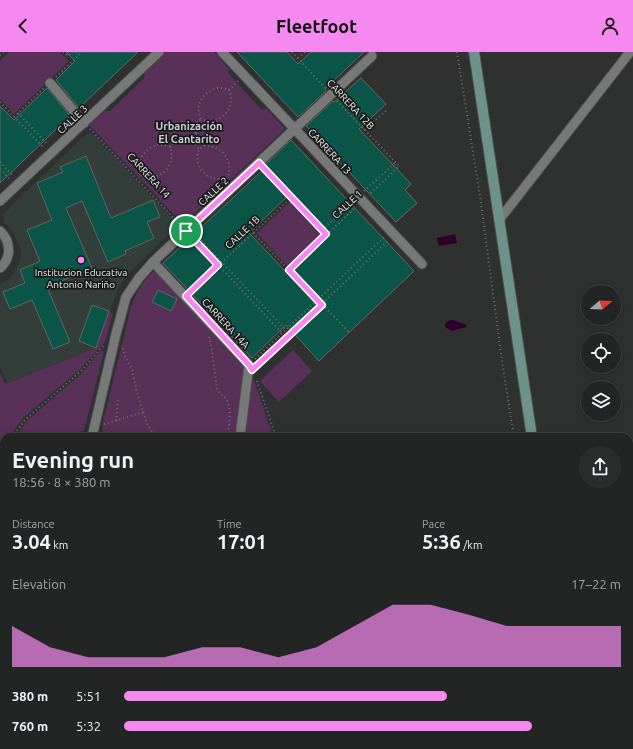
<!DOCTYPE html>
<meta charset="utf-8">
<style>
:root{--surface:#232525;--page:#2b2d2d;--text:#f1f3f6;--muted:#a3a5a7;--line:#404242;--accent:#f589ef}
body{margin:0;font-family:Ubuntu,sans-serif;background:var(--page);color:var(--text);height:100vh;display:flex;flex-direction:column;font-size:15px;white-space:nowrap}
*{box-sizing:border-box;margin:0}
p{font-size:13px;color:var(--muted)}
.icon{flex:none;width:22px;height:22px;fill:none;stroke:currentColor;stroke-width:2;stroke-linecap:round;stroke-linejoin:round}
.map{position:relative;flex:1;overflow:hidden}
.sheet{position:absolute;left:0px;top:381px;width:633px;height:316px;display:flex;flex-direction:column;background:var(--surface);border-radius:12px 12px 0 0;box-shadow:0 2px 10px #0003,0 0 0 1px var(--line)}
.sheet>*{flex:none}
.needle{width:26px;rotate:71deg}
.tools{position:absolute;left:581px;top:233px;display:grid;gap:8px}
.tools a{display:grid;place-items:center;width:40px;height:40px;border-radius:50%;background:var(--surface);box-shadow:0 2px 10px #0003,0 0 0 1px var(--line);font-size:20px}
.pin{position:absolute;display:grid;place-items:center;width:34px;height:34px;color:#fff;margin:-17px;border:2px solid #fff;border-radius:50%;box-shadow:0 1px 4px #0007}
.round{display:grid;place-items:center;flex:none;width:42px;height:42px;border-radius:21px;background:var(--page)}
.summary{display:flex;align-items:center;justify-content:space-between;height:68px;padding:0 12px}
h1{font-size:22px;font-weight:700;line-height:30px}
.metrics{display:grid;grid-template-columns:repeat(3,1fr);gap:6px;height:68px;padding:4px 12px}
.metrics div{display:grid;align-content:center}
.metrics b{font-size:20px;font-weight:700}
.metrics small{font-size:11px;font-weight:400}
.metrics p{font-size:11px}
.chart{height:112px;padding:8px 12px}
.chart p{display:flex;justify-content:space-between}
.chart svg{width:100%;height:72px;margin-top:4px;fill:var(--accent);opacity:.7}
ul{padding:0 12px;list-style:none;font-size:13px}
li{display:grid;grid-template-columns:64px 48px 1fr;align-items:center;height:30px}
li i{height:10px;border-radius:5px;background:var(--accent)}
header{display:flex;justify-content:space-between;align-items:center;height:52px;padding:0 12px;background:var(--accent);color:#111;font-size:18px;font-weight:700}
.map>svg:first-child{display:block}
.built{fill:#333d3a}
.green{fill:#593057}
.water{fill:#2c002b}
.building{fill:#0a5547;stroke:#646766;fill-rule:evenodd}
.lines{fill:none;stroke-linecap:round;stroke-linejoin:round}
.minor-casing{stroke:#4b4d4d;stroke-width:11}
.secondary-casing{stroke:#4b4d4d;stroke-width:12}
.path{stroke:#707272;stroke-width:2;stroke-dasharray:1 3;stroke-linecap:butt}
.minor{stroke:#767978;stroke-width:9}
.secondary{stroke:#6d928a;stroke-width:10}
.route-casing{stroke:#fff;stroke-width:8}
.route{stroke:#f589ef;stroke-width:5}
.poi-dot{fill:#f589ef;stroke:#181919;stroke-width:1.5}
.labels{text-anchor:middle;stroke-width:3.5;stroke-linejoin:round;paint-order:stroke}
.street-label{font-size:10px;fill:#f0f2f1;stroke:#181919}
.poi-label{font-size:10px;fill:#f0f2f1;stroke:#181919}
.neighbourhood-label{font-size:11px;font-weight:bold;fill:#cacecd;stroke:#181919}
</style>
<header><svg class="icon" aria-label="back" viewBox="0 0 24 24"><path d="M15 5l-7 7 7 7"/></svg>Fleetfoot<svg class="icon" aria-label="person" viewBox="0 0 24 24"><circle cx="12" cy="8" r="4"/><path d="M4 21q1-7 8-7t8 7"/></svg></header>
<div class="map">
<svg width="633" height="697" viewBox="0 0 633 697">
<rect width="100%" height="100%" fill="#2f3131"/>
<!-- built -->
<polygon class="built" points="89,81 94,83 178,173 127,223 119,234 96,296 7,331 0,314 0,232 7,229 16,218 21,205 21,197 12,179 5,171 3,163 17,148 84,84"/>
<!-- green -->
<g class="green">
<polygon points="9,0 60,0 69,9 14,62 0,47 0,9"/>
<polygon points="166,0 214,0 229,17 228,21 261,57 266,56 285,77 183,172 89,73 103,59 110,59 144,26 145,20"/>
<polygon points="291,149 323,183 288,215 257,181"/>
<path d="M153,220H156L168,229L247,314L236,385H104L102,380L103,370L131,255C136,241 142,230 153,220Z"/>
<polygon points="109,259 113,261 105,290 79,318 24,365 9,385 4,385 4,392 0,397 0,321 5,332 96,296"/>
<polygon points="293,298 312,319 279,350 260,329"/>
<polygon points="100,299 104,299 85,375 83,379 58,385 15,385 28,368 82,321"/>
<polygon points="251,325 254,328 273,385 243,385"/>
</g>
<!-- water -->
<g class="water">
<polygon points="455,182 457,191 439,194 437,186"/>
<polygon points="453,268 467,273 466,275 452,279 445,275 445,272 448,269"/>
</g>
<!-- building -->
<g class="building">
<polygon points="66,0 138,0 79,56 56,28 75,9"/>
<polygon points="237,0 287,0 298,12 311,0 364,0 325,37 326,39 298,65"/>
<polygon points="361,26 386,52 359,77 411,132 405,138 417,151 396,170 306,74 333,49 334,50"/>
<polygon points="47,36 70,64 0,131 0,54 14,68"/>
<path d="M291,88L414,219L319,309L286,273L252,306L163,211L266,115L265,113ZM291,141L330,182L288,222L249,181Z"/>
<polygon points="86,104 111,166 153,148 160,165 147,170 154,186 125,199 126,202 108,210 82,149 66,156 92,216 47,235 70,290 53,297 32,248 10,257 3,240 25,231 20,218 40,209 27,178 52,168 37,131 63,120 60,115"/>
<polygon points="158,238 177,247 171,259 152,250"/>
<polygon points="92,253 109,259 96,296 79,289"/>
</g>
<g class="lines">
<!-- minor casing -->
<g class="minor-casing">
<g id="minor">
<polyline points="222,0 422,212"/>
<polyline points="50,31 84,71"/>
<polyline points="0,149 159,0"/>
<polyline points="499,168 630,0"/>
<path d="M0,179C11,189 12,206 0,216"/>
<polyline points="153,210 249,313 240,385"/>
<polyline points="92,385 116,282 126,245 139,226 153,210 372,4"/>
<polyline points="0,405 4,404"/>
<polyline points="0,529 4,530"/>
</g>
</g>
<!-- secondary casing -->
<g class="secondary-casing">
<g id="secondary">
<polyline points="474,0 532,385"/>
<polyline points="629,635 633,642"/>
</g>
</g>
<!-- path -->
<g class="path">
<polyline points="63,0 68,4 72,0"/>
<polyline points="292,0 325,36"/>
<polyline points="457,0 480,144 503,316 514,385"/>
<polyline points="0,3 4,0"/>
<polyline points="298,6 305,0"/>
<polyline points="56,25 82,0"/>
<path d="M217,36H223L229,38C237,57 219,74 201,67C194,52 203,41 217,36Z"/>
<polyline points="229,38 238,29"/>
<polyline points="337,49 399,114 369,143"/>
<polyline points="0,50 43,95"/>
<polyline points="18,61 47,92"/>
<polyline points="14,65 44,36"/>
<circle cx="185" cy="81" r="11"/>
<polyline points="193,73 201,67"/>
<polyline points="90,77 180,173"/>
<polyline points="364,78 388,57"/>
<polyline points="193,89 199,97"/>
<path d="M157,93H164L170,95C177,114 159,131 141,123C135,109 144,98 157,93Z"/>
<path d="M204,94C222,93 234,109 228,125C209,133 192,115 199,97Z"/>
<polyline points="170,95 177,89"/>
<polyline points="0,110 13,124"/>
<polyline points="0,117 10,128"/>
<polyline points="265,117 326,182"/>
<polyline points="364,139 395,111"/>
<polyline points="322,178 352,150"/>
<polyline points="253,181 349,280"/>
<polyline points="196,183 286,278"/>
<polyline points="193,186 282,281"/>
<polyline points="289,218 355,156"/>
<polyline points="192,238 292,145"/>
<path d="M209,285L212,298L217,337C219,342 223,343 226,347C232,355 230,376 226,385"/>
<polyline points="123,296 125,305 132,317 137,341 148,374 156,385"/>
<polyline points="255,307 384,185"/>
<polyline points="259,312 389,188"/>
<polyline points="257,329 276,385"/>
<polyline points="116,369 118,348"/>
<polyline points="104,372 144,360"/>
<polyline points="196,384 197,385"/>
<polyline points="12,385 26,367 81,319 102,295 104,294"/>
<polyline points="67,385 83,381"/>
<polyline points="629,685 633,692"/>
</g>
<!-- minor -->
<use href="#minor" class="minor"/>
<!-- secondary -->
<use href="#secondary" class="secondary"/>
</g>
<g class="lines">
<!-- route casing -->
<g class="route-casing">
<polygon id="route" points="259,111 326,182 289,218 322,253 252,318 249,313 186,244 218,213 186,179"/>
</g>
<!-- route -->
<use href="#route" class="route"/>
</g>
<!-- markers -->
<circle class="poi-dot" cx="81" cy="208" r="4"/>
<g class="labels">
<!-- street labels -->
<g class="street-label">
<text transform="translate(351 52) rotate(47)" y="4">CARRERA 12B</text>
<text transform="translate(72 67) rotate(-43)" y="4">CALLE 3</text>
<text transform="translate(330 99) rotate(47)" y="4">CARRERA 13</text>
<text transform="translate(149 123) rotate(47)" y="4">CARRERA 14</text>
<text transform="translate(213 139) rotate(-43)" y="4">CALLE 2</text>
<text transform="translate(347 152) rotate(-43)" y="4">CALLE 1</text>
<text transform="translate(242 180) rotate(-43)" y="4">CALLE 1B</text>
<text transform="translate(226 271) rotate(47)" y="4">CARRERA 14A</text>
</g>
<!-- poi labels -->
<g class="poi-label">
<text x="81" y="224">Institucion Educativa<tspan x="81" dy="12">Antonio Nariño</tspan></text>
</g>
<!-- neighbourhood labels -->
<g class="neighbourhood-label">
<text x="189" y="78">Urbanización<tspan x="189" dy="13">El Cantarito</tspan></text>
</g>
</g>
</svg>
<div class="tools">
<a><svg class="needle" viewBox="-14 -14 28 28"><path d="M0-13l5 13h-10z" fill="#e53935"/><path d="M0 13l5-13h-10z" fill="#a3a5a7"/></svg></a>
<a><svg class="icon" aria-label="locate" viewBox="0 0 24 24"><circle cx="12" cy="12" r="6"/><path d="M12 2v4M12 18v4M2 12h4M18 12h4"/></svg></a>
<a><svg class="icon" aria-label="layers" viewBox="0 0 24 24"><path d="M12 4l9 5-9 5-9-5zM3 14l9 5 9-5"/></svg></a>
</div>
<div class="pin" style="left:186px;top:179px;background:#1e9e55"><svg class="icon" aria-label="arrive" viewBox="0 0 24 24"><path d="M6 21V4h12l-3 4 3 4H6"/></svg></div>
<section class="sheet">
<div class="summary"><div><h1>Evening run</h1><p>18:56 · 8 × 380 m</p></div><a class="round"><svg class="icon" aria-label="share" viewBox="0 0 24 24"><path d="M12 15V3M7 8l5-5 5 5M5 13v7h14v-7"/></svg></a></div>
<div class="metrics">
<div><p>Distance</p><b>3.04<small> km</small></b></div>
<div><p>Time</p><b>17:01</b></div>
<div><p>Pace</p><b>5:36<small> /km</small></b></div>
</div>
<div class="chart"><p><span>Elevation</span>17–22 m</p>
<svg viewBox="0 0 160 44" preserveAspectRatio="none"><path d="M0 44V19L10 32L20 38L30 38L40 38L50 32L60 32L70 38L80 32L90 19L100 6L110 6L120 12L130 19L140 19L150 19L160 19V44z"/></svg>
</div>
<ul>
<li><b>380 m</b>5:51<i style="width:65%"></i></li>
<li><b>760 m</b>5:32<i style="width:82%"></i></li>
</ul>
</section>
</div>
